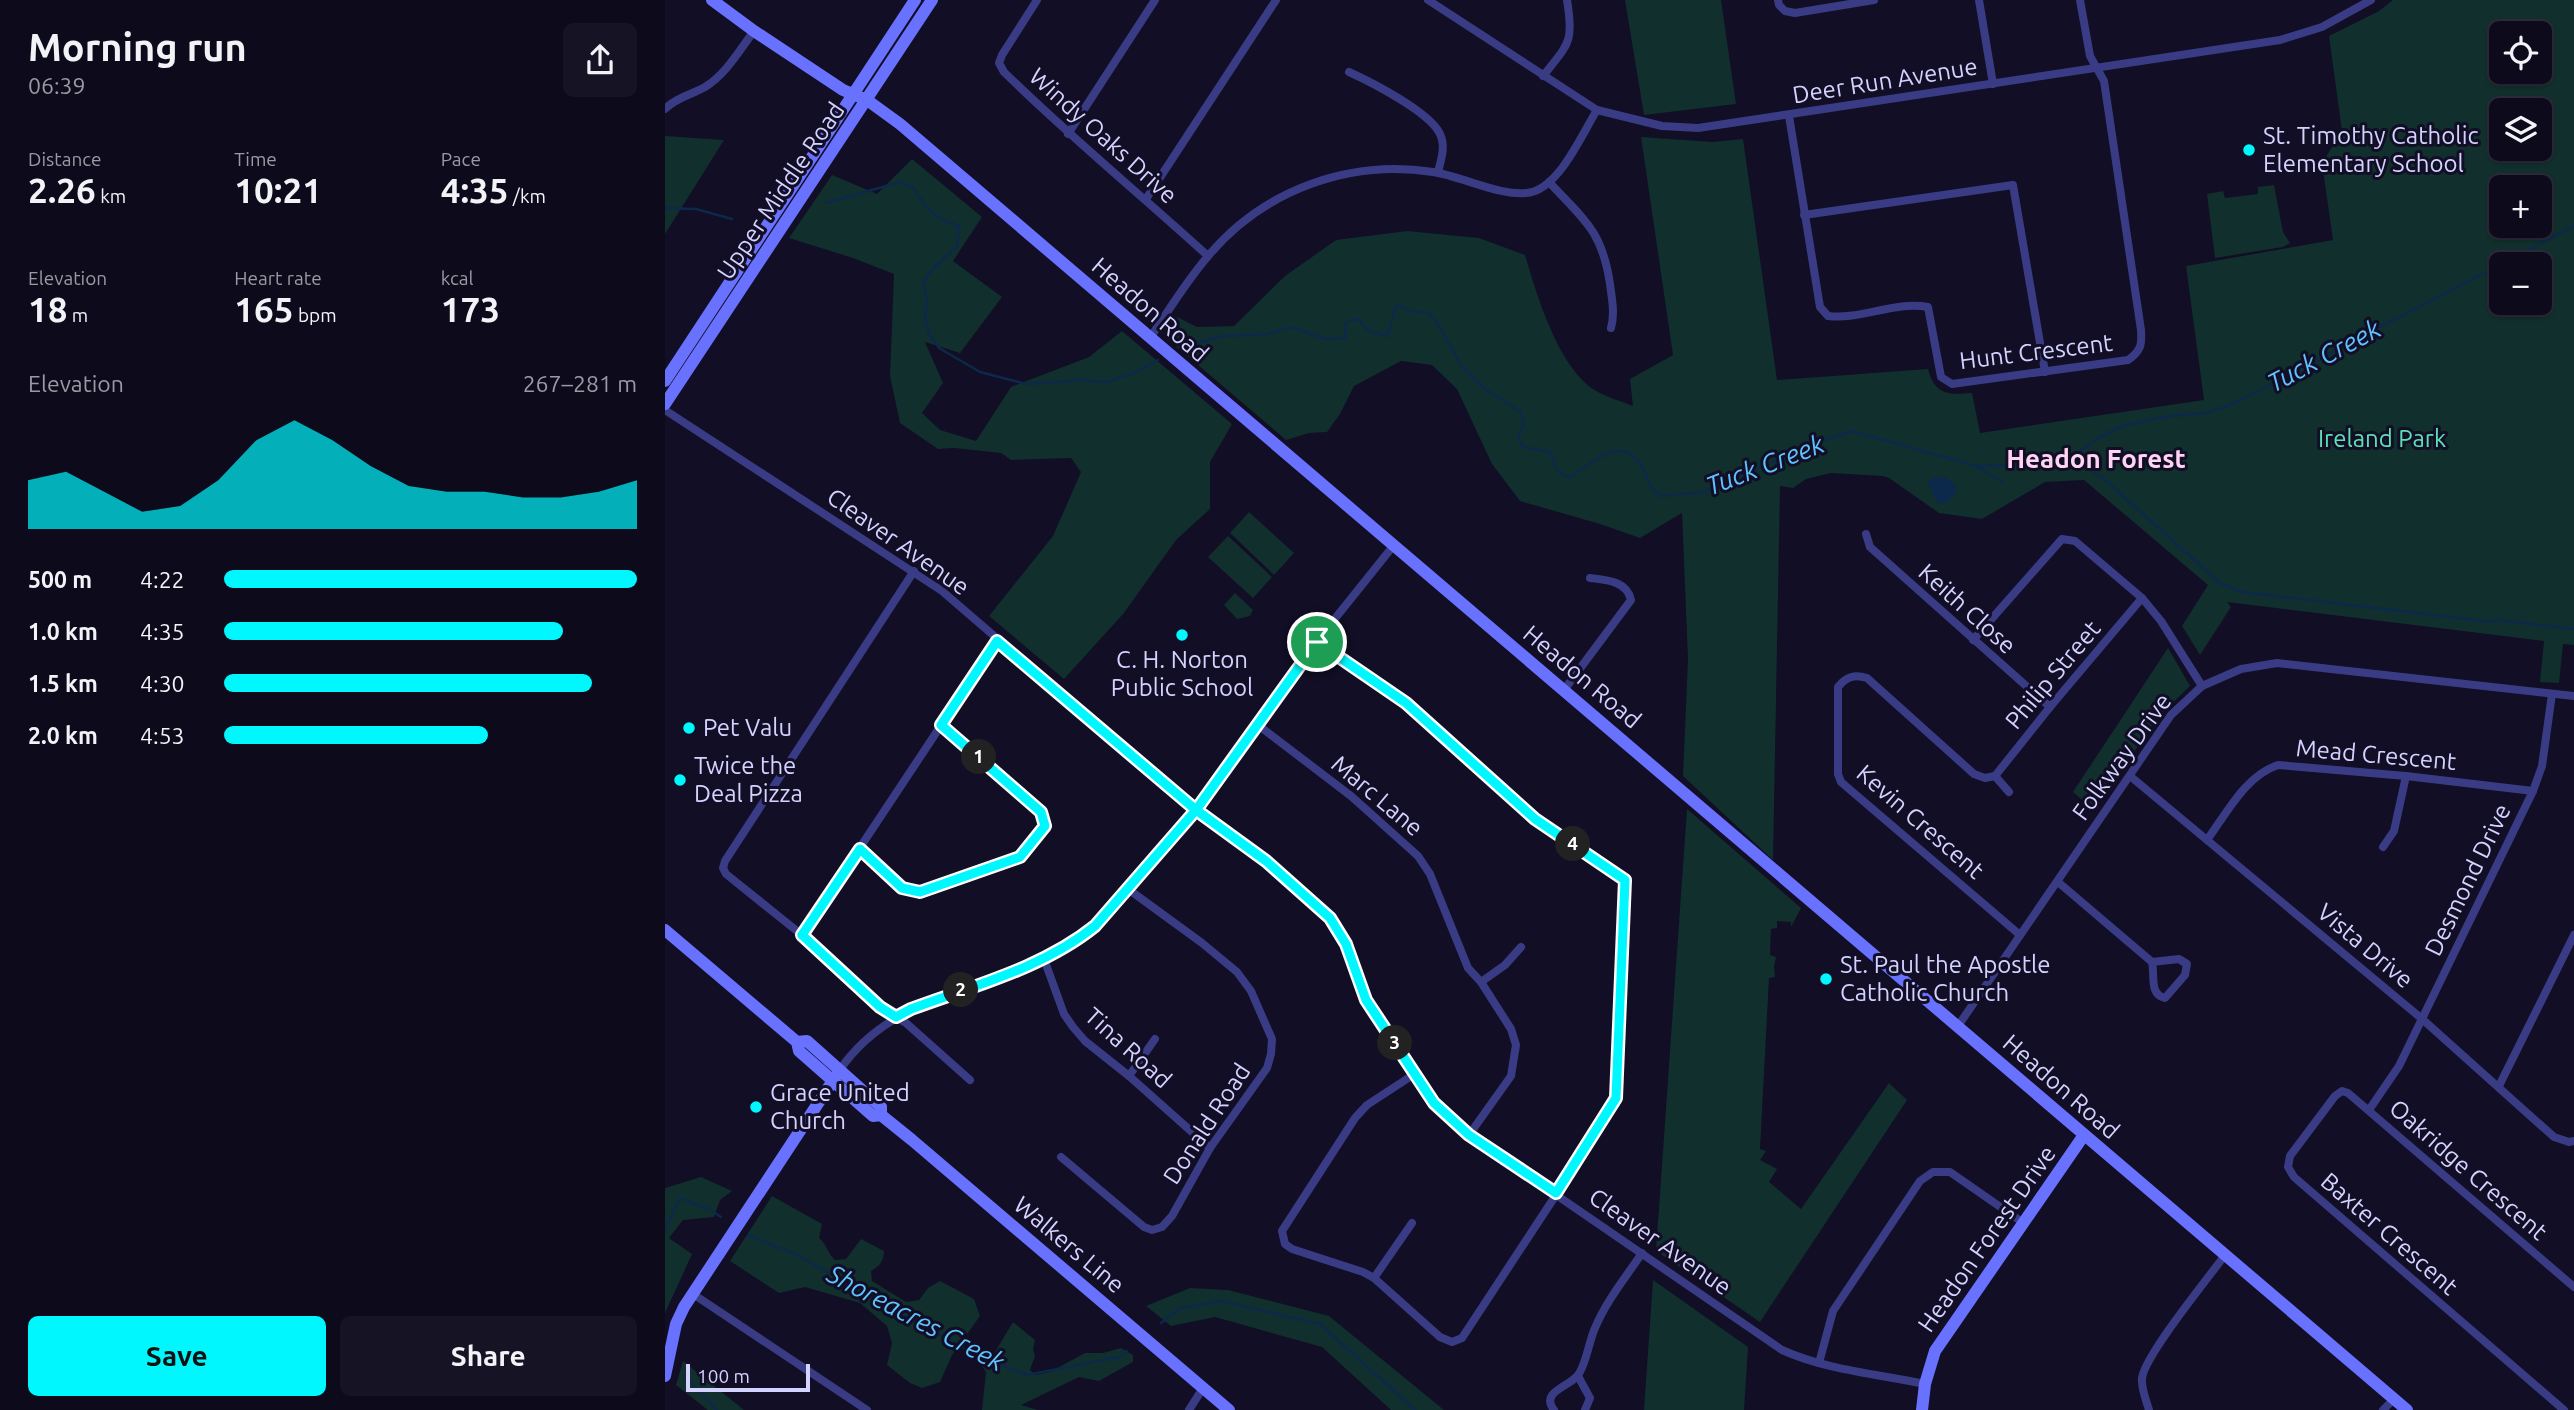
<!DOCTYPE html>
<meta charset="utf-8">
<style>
:root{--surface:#0d0a1c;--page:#161325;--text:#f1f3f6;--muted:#9a9aa3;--line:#2d2b3b;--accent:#00f7fd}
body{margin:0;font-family:Ubuntu,sans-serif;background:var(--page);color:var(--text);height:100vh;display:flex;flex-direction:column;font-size:26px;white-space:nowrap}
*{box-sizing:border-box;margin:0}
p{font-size:23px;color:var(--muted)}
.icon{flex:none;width:38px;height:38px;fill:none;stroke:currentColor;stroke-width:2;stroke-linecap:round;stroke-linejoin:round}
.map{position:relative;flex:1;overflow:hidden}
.side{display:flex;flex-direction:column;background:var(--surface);width:665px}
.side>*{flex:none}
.tools{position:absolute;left:1824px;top:21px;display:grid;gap:14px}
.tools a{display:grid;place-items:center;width:63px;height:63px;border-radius:10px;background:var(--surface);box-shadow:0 2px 5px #0004,0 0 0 2px var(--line);font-size:35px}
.scale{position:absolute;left:21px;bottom:18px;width:124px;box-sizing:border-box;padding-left:7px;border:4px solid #d4d2ff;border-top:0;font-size:19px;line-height:24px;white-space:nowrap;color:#d4d2ff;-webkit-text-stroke:5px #110e25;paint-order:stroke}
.pin{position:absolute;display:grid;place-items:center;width:60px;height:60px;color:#fff;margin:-30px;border:4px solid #fff;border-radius:50%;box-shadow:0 2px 7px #0007}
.km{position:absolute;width:35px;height:35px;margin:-18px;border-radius:50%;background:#222;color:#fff;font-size:19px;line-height:35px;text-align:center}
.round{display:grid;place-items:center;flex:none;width:74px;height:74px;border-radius:10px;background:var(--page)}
.headline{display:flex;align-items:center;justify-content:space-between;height:119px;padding:0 28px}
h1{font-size:38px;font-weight:700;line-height:52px}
.figures{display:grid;grid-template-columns:repeat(3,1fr);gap:10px;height:119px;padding:7px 28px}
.figures div{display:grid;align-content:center}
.figures b{font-size:35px;font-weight:700}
.figures small{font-size:19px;font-weight:400}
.figures p{font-size:19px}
.chart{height:196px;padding:14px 28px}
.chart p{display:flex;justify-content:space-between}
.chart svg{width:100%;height:126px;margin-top:7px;fill:var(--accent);opacity:.7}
.action{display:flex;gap:14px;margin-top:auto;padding:14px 28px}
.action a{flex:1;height:80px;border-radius:10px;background:var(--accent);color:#111;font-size:28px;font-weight:700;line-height:80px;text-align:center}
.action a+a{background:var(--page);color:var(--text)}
ul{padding:0 28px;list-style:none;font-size:23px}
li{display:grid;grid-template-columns:112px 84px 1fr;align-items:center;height:52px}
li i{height:18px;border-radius:9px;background:var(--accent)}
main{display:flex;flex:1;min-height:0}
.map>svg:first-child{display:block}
.green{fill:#112f2c;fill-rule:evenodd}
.water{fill:#0c294b}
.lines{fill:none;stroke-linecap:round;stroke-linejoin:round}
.stream{stroke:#0c294b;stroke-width:2.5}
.street{stroke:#393c85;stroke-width:8}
.secondary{stroke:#6971ff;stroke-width:12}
.route-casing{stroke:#fff;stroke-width:14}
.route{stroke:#00f7fd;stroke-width:9}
.poi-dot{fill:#00f7fd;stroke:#110e25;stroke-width:2.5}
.labels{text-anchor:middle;stroke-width:6;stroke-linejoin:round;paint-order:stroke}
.street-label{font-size:24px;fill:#d4d2ff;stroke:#110e25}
.poi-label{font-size:24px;fill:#d4d2ff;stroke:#110e25;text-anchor:start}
.park-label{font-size:24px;fill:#5ce1b6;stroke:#110e25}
.water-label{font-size:26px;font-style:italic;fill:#60c2ff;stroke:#110e25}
.neighbourhood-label{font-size:26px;font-weight:bold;fill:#ffd4f3;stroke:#110e25}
</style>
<main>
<section class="side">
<div class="headline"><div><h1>Morning run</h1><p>06:39</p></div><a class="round"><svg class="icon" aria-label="share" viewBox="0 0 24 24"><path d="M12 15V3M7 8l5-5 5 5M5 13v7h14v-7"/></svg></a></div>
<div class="figures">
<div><p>Distance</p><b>2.26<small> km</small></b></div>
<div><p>Time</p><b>10:21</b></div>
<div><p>Pace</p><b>4:35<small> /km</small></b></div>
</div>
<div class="figures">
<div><p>Elevation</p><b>18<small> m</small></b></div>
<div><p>Heart rate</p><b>165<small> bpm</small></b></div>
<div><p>kcal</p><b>173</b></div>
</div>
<div class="chart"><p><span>Elevation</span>267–281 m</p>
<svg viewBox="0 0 160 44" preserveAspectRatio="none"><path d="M0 44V27L10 24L20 31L30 38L40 36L50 27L60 13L70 6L80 13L90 22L100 29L110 31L120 31L130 33L140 33L150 31L160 27V44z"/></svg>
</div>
<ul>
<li><b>500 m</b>4:22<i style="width:100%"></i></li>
<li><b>1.0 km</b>4:35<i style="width:82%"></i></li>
<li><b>1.5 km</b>4:30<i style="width:89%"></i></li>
<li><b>2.0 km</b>4:53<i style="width:64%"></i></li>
</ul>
<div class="action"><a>Save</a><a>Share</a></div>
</section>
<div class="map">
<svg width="1909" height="1410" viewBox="0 0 1909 1410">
<rect width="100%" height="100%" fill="#110e25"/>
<!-- green -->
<g class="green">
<polygon points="960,0 1056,0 1071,104 979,115"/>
<path d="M1728,0H1909V645L1898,644L1894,683L1875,682L1879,641L1562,602L1566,607L1535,655L1517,626L1543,585L1419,480L1380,482L1317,519L1274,513L1224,478L1218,476L1166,473L1141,479L1128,488L1115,486L1108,860L1018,776L1023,659L1017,513L975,538L935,524L855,501L827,464L792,389L767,365L736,361L689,386L675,414L662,432L644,433L621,440L499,336L512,317L532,327L569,326L620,276L671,240L742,231L814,238L860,255C872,295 894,371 933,392C944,398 956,401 968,406L965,379L1008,355L976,137L1048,142L1078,139L1112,380L1263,369C1270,395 1283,395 1307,393L1315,433L1539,400L1521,266L1668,240L1657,163L1677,131L1664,36L1714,11ZM1836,33H1874V72H1836ZM1836,110H1874V149H1836ZM1836,187H1874V226H1836ZM1836,264H1874V303H1836Z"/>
<polygon points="0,136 59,140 0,234"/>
<polygon points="247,159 317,217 288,261 337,297 295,353 260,342 278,383 257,413 275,430 311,441 346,387 424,357 457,331 567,424 545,462 545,509 511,540 459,613 399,679 324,616 388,536 416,472 406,458 346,460 336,453 289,448 273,449 235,423 225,376 229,274 188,258 124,238 167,175 212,194"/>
<polygon points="1609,185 1618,232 1625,243 1618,247 1550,258 1542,194 1558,191 1560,198 1593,194 1593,187"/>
<polygon points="584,512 629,553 609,575 565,533"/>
<polygon points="563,536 607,577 588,598 543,557"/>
<polygon points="570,593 588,610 585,616 572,619 559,605"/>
<polygon points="1503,648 1525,686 1493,717 1429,810 1408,792"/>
<polygon points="1022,809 1136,908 1126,927 1126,922 1112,921 1112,928 1106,929 1105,955 1111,957 1109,967 1110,977 1104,978 1095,1149 1101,1151 1095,1160 1112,1169 1104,1182 1136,1209 1224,1083 1242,1100 1095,1322 991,1251"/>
<polygon points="36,1177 67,1191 55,1200 49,1217 18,1220 4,1238 27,1254 0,1313 0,1188"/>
<path d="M107,1196L157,1224L154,1238C162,1244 162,1253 170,1260L181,1259L196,1239L219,1251C219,1262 214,1266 206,1271L207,1281L241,1302L254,1300L263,1288L275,1281L309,1299L315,1316L287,1355L275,1382L257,1388L245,1383L222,1365L227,1343L222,1326L195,1303L140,1287L114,1293L65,1261Z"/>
<polygon points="988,1280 1083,1347 1079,1410 979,1410"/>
<polygon points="525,1288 563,1290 664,1316 779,1410 726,1410 657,1347 550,1317 506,1326 481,1306"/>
<polygon points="348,1322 370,1340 368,1349 370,1356 365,1370 371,1375 385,1372 420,1353 438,1353 456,1348 468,1355 468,1362 434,1381 414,1377 356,1405 373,1410 317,1410 321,1372 313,1361 319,1352 330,1352"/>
<polygon points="18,1361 79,1410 43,1410 11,1385"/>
</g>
<!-- water -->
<polygon class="water" points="1267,477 1280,477 1292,486 1290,495 1279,504 1272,502 1263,483"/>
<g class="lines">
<!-- stream -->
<g class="stream">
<path d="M161,203L235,182L249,188C261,209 270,219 294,226L292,246L267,270L258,282L262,301L260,320L264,333L274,348L315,372L361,384L416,380L442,382L469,373L493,360"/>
<polyline points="0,208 31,209 67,219"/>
<path d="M514,348L557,336L602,334L626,327L661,339L680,338V324L688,319L694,320L704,331L723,336L731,305L746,311L765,313L776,329L797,367L819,388L856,412L859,422L853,438L858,447L885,452C890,465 891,475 906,477C924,464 956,435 975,463C985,477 980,484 995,496L1038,492L1160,440L1187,431L1311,466L1386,464L1401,461L1435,437L1460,425L1504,416L1541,413L1570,403L1909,226"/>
<polyline points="1401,461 1424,469 1439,479 1556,584 1578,592 1827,622 1832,620 1909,629"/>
<polyline points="1313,467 1337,482"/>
<polyline points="0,1229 15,1198 46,1210 56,1217"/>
<polyline points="83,1235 132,1255 309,1354 362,1375 454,1357 462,1351"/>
<polyline points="496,1323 515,1308 557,1301 655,1324 750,1410"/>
<polyline points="20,1376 52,1410"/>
</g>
<!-- street -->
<g class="street">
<path d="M372,0L337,55L334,63L339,72C404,136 475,194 543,256"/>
<polyline points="763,0 932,110 997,126 1033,128 1615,40 1657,27 1706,0"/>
<polyline points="1113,0 1114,5 1120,11 1130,13 1209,0"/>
<polyline points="1314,0 1328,84"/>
<path d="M684,72C706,82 765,112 775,134C781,146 776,160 773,172"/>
<path d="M878,76C904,43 909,43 902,0"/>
<path d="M0,109C12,97 26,95 40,87C61,74 74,51 89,31"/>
<path d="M1124,116L1155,307L1163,316C1197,320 1229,301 1263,307L1276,377L1287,384L1463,360C1476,351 1477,345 1476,330L1439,81L1425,56L1415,0"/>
<polyline points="403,134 490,0"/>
<path d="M884,182C919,220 937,230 945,284C947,300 950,313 946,328"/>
<polyline points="481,199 611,0"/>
<polyline points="1139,215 1348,185 1380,372"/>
<path d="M485,338C504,310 522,280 544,255C599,190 684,159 768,172C797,176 839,199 867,192C896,184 917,134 932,110"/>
<path d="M0,410L277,591L531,810L601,861L637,891L665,918L681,944L701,1000L770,1103L804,1135L1117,1350C1161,1370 1213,1374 1260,1384"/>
<polyline points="1201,534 1205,547 1385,707"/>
<polyline points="249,571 60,861 58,868 61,874 137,935 215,1007 241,1023 305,1080"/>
<polyline points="1308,640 1397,539 1410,541 1477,598 1496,621 1537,686"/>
<polyline points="652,641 741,703 870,819 960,880 951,1098 929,1137 797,1338 787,1342 775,1337 709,1278 698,1272 627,1249 620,1244 617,1231 690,1118 702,1105 751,1073"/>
<path d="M899,690L966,600C962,581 942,580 925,578"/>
<polyline points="593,725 686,796 753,856 765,874 803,968 816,982 846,1029 851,1045 846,1076 804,1135"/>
<path d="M1330,776L1320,778L1309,774L1202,678C1189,674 1181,677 1173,687V774L1176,782L1355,935"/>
<polyline points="1330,776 1385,707 1477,598"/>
<polyline points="1330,776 1344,792"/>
<polyline points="1465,776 1756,1018 1889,1137 1904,1142 1909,1141"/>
<path d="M1542,840C1562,813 1580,776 1613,765L1741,776L1868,791"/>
<polyline points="1718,847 1729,831 1741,776"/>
<polyline points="195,849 237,888 255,892 355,857 380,826 376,812 277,725"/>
<path d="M1393,882L1487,962L1514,959L1522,964L1520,975L1500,998C1484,995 1490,975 1487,962"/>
<polyline points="137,935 332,641"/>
<polyline points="379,959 399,1014 408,1027 420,1041 464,1076 545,1148"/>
<polyline points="816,982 840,965 856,947"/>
<polyline points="1293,1026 1506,715 1537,686 1576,669 1612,663 1909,696"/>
<path d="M174,1071C224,997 307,994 381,958C399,950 415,938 430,926L531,810L652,641L729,545"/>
<polyline points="464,1076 490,1039"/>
<polyline points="1834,1086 1909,935"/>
<polyline points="1704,1110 1734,1066 1868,791 1877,766 1887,694"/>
<polyline points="396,1157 479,1227 487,1230 497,1227 507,1216 545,1148 602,1068 606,1054 607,1039 586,991 572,972 537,943 463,889"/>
<polyline points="709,1278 747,1223"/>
<polyline points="28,1294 202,1410"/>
<polyline points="1154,1363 1168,1311 1255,1181 1268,1172 1285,1172 1357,1222"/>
<polyline points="913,1376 925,1398 920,1410"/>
<polyline points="524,1410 538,1388"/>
<path d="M889,1410C874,1392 906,1386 913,1375C921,1365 924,1341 930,1328C941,1301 961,1277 977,1253"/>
<path d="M1484,1410C1481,1400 1476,1388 1477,1378C1480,1355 1544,1277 1560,1255"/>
<polyline points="1718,1410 1729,1399"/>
<polyline points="1899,1410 1629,1177 1623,1167 1625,1156 1670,1096 1677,1091 1683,1093 1909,1287"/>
</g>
<!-- secondary -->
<g class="secondary">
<polyline points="47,0 89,31 178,90 202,100 235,124 1742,1410"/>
<polyline points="0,381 250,0"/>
<polyline points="0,404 267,0"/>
<polyline points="0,930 132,1042 134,1051 208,1116 216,1115 247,1140 564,1410"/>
<polyline points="132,1042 142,1041 216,1107 216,1115"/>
<polyline points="0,1376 11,1324 19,1307 171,1076"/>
<polyline points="1257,1410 1260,1384 1270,1351 1419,1135"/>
</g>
</g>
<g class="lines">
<!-- route casing -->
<g class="route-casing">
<path id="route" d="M652,642L531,810L332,641L276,725L376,812L380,826L355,857L255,892L237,888L195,849L137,935L215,1007L231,1017L246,1009C308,986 378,968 430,926L531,810L601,861L665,918L681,944L701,1000L769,1103L804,1135L891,1193L951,1098L960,880L870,819L741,703L652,642"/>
</g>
<!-- route -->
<use href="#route" class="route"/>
</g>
<!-- markers -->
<g class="poi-dot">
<circle cx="1584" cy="150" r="7"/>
<circle cx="517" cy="635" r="7"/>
<circle cx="24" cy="728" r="7"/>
<circle cx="15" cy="780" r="7"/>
<circle cx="1161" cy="979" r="7"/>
<circle cx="91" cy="1107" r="7"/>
</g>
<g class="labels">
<!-- street labels -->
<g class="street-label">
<text transform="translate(1220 81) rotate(-9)" y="8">Deer Run Avenue</text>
<text transform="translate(438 136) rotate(42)" y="8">Windy Oaks Drive</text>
<text transform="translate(116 191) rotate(-56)" y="8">Upper Middle Road</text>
<text transform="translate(485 310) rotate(41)" y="8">Headon Road</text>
<text transform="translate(1371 352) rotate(-7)" y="8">Hunt Crescent</text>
<text transform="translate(233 542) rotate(35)" y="8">Cleaver Avenue</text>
<text transform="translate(1302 609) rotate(42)" y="8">Keith Close</text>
<text transform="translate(1388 675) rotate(-50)" y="8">Philip Street</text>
<text transform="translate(917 677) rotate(40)" y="8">Headon Road</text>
<text transform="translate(1711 755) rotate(5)" y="8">Mead Crescent</text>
<text transform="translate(1457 757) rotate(-54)" y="8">Folkway Drive</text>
<text transform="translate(712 796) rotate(40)" y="8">Marc Lane</text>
<text transform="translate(1255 822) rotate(41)" y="8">Kevin Crescent</text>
<text transform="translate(1803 880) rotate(-64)" y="8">Desmond Drive</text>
<text transform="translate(1700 946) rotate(40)" y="8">Vista Drive</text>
<text transform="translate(463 1048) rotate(42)" y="8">Tina Road</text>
<text transform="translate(1396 1087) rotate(41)" y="8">Headon Road</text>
<text transform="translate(542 1124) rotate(-57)" y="8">Donald Road</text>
<text transform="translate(1803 1170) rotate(41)" y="8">Oakridge Crescent</text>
<text transform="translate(1724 1234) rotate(41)" y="8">Baxter Crescent</text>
<text transform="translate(1322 1239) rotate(-55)" y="8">Headon Forest Drive</text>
<text transform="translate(995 1242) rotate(35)" y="8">Cleaver Avenue</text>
<text transform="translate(404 1245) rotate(40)" y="8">Walkers Line</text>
</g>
<!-- poi labels -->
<g class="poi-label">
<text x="1598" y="144">St. Timothy Catholic<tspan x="1598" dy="28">Elementary School</tspan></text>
<text x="517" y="668" text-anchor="middle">C. H. Norton<tspan x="517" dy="28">Public School</tspan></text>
<text x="38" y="736">Pet Valu</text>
<text x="29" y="774">Twice the<tspan x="29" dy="28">Deal Pizza</tspan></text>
<text x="1175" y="973">St. Paul the Apostle<tspan x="1175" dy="28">Catholic Church</tspan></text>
<text x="105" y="1101">Grace United<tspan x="105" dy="28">Church</tspan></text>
</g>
<!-- park labels -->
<g class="park-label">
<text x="1717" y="447">Ireland Park</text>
</g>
<!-- water labels -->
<g class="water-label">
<text transform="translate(1659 356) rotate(-28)" y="9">Tuck Creek</text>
<text transform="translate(1100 465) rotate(-21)" y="9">Tuck Creek</text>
<text transform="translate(251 1318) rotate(28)" y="9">Shoreacres Creek</text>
</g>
<!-- neighbourhood labels -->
<g class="neighbourhood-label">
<text x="1431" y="468">Headon Forest</text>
</g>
</g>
</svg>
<div class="tools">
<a><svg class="icon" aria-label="locate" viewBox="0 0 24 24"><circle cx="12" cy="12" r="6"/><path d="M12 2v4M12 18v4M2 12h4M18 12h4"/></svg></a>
<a><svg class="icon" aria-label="layers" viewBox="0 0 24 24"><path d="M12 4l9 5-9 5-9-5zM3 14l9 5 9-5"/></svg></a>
<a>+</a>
<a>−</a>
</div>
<div class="scale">100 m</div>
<div class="pin" style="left:652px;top:642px;background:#1e9e55"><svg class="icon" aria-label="arrive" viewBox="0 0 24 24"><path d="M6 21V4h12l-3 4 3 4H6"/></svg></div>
<b class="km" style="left:314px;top:757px">1</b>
<b class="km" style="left:296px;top:990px">2</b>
<b class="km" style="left:730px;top:1043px">3</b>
<b class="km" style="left:908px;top:844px">4</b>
</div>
</main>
